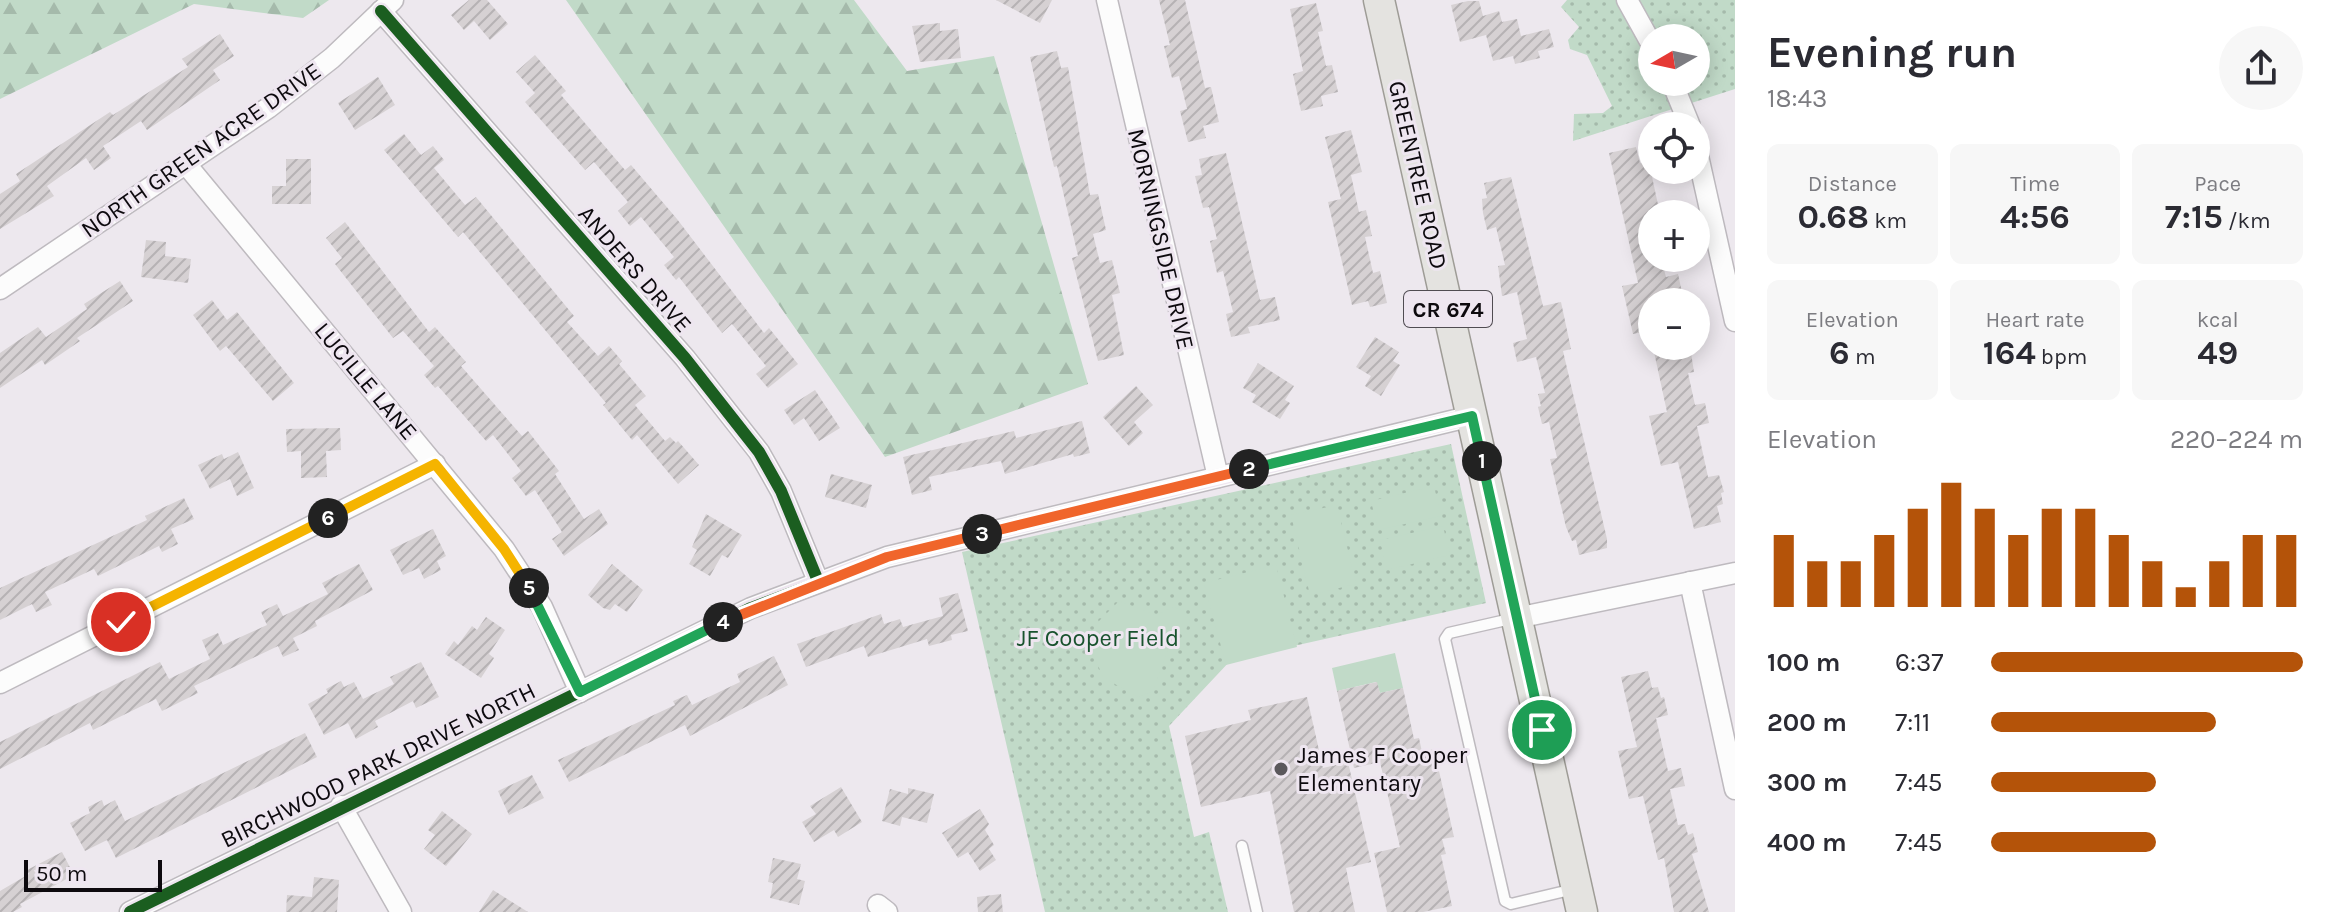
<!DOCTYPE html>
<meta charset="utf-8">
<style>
:root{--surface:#fff;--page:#f7f7f7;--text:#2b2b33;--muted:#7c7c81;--accent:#b45309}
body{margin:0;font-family:Karla,sans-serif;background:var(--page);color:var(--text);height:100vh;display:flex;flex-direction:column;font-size:30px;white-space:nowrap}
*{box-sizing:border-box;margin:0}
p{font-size:26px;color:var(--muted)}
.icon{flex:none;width:44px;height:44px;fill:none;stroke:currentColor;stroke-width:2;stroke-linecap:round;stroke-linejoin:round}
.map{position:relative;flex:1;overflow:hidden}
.details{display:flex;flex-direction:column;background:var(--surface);width:600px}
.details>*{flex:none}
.needle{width:52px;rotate:261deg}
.buttons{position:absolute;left:1638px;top:24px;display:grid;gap:16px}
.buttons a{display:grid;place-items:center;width:72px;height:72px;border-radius:50%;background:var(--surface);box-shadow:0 4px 20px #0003;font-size:40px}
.scale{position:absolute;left:24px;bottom:20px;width:138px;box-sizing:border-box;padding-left:8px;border:4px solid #0d0a0e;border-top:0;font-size:22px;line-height:28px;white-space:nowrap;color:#0d0a0e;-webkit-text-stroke:6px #eee6f0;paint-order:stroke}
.pin{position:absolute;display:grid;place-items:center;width:68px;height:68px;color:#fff;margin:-34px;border:4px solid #fff;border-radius:50%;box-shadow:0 2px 8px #0007}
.km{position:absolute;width:40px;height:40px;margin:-20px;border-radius:50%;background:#222;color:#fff;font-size:22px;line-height:40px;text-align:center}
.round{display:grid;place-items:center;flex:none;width:84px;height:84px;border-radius:42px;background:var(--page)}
.head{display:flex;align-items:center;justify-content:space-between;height:136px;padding:0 32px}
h1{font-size:44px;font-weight:700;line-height:60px}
.stats{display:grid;grid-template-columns:repeat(3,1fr);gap:12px;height:136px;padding:8px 32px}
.stats div{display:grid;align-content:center;border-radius:12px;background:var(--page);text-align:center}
.stats b{font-size:34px;font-weight:700}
.stats small{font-size:22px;font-weight:400}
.stats p{font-size:22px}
.chart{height:224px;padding:16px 32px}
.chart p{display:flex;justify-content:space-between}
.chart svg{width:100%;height:144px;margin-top:8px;stroke:var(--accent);stroke-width:6}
ul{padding:0 32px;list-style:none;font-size:26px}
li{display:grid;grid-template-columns:128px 96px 1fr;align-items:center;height:60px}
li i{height:20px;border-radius:10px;background:var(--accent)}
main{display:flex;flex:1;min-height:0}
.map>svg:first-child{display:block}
.forest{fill:url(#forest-firs)}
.park{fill:url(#park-dots);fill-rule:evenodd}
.pitch{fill:#c1dac8}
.building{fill:url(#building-hatch)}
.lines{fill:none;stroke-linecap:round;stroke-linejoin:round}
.service-casing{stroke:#bebabf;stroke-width:13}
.minor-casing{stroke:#bebabf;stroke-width:23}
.primary-casing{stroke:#9e9c96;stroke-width:33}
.service{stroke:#fcfcfc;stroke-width:10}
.minor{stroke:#fcfcfc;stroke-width:20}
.primary{stroke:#e4e3e0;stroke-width:30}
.cycleway-casing{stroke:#eee6f0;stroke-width:17}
.cycleway{stroke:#1b5e20;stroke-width:12}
.split-1-casing{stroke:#fff;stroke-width:16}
.split-2-casing{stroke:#fff;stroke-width:16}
.split-3-casing{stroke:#fff;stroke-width:16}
.split-4-casing{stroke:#fff;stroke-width:16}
.split-5-casing{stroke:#fff;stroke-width:16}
.split-6-casing{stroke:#fff;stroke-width:16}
.split-7-casing{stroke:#fff;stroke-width:16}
.split-1{stroke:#22a559;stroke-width:10}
.split-2{stroke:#22a559;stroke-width:10}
.split-3{stroke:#f0652b;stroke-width:10}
.split-4{stroke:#f0652b;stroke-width:10}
.split-5{stroke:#22a559;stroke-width:10}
.split-6{stroke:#f5b400;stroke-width:10}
.split-7{stroke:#f5b400;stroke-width:10}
.poi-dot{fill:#5b585c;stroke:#eee6f0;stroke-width:3}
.labels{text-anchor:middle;stroke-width:6;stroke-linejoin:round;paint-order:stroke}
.shield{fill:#eee6f0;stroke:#504c52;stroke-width:2}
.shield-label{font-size:22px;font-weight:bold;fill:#0d0a0e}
.street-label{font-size:24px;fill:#0d0a0e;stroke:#eee6f0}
.park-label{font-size:24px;fill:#19532e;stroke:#eee6f0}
.poi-label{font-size:24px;fill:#0d0a0e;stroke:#eee6f0;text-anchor:start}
</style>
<main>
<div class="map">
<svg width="1735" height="912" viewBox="0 0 1735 912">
<defs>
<pattern id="forest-firs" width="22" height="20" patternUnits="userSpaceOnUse" patternTransform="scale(2)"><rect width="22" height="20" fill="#c1dac8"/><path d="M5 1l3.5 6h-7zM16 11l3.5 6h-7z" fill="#a5baab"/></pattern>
<pattern id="park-dots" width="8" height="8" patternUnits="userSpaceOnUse" patternTransform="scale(2)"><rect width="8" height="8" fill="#c1dac8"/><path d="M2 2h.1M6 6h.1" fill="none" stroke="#a5baab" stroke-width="1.8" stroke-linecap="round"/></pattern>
<pattern id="building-hatch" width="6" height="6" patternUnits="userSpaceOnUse" patternTransform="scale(2)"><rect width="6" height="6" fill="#d6d1d3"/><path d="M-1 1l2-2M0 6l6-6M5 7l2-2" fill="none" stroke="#b6b2b4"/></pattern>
</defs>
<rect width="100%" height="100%" fill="#ede8ee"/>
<!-- forest -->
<g class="forest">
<polygon points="0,0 329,0 303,18 194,4 0,99"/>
<polygon points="566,0 854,0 907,71 994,56 1088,384 885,457"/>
</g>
<!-- park -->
<g class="park">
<path d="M1567,0H1735V89L1573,141L1574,114L1603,113L1612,106L1587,55L1570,49L1568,40L1579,27L1561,7ZM1652,38H1696V82H1652Z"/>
<polygon points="1451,444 1486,603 1231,660 1169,726 1194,837 1209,832 1228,912 1045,912 962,552"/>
</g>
<!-- pitch -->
<g class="pitch">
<polygon points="1434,486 1441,516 1378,530 1371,501"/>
<polygon points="1337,505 1356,584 1310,595 1291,515"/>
<polygon points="1443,526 1450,555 1387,570 1380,540"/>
<polygon points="1276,565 1297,647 1226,665 1204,583"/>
<polygon points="1119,601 1156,615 1173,607 1184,611 1190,620 1185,632 1174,633 1153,691 1137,697 1103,677 1091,649 1095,625"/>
<polygon points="1395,653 1403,688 1380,693 1376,682 1337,691 1332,668"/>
</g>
<!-- building -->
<g class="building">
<polygon points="469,0 487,0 508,24 490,40 474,21 464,30 451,15"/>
<polygon points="996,0 1052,0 1040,23"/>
<polygon points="1159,0 1185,0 1205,88 1211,87 1219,122 1203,126 1206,138 1188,142 1180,111 1187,109 1179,76 1172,78 1164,46 1170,45"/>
<polygon points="1468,1 1479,1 1483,16 1499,11 1502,22 1517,19 1521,36 1549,29 1554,47 1538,51 1540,58 1515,64 1513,56 1493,61 1486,35 1460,42 1451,5"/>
<polygon points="1316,3 1323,31 1318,32 1326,66 1332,65 1338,92 1321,96 1323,106 1301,111 1293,74 1303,71 1290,9"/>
<polygon points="940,23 940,31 958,29 961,58 920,62 912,26"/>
<polygon points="220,34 234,56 213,70 220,80 147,130 141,121 103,146 111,158 94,170 86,158 47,186 54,196 0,229 0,194 20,181 16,174 110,112 113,115 188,67 182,59"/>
<polygon points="1057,51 1061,68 1068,67 1090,195 1098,194 1106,230 1093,234 1100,263 1112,260 1120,293 1112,295 1124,355 1098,361 1072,258 1078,256 1057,166 1054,167 1030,57"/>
<polygon points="535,55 566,91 561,95 625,170 631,165 677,219 764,333 769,328 798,364 768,388 756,374 766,366 732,324 722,333 679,277 676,280 664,265 674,257 641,217 630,226 618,211 628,202 594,162 585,170 525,102 535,93 516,72"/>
<polygon points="378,77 395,105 355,130 338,103"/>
<polygon points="1351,130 1362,172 1351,175 1359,212 1366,210 1372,236 1365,237 1373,273 1380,271 1387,303 1370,307 1368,301 1352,305 1328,202 1341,199 1325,137"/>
<polygon points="404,134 421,155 433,146 444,160 434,168 465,205 476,197 574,316 567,322 598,356 609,346 622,361 619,364 646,396 635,405 665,441 670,437 676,443 678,441 699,465 678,484 637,435 632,440 603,405 606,403 463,232 458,237 384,150"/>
<polygon points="1636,147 1640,163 1645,161 1648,173 1651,172 1660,214 1652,214 1652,258 1661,258 1666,277 1678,274 1682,292 1668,295 1669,302 1652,302 1652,330 1633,334 1622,286 1638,283 1609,153"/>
<polygon points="1226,153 1260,300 1275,297 1280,320 1248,327 1250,333 1231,337 1226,314 1233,312 1223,271 1217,273 1210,241 1217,239 1209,207 1203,208 1195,176 1202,175 1199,159"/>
<polygon points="286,159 311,159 311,204 272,204 272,186 286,186"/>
<polygon points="1511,177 1543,306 1561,302 1571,349 1563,351 1607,539 1607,548 1579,555 1576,540 1572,541 1566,527 1550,459 1557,458 1549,422 1542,424 1538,407 1541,406 1538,394 1545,393 1536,357 1517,362 1513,343 1527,339 1517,292 1502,296 1498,266 1505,265 1496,227 1487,230 1483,213 1482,199 1487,198 1484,183"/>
<polygon points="345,222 429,332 435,327 466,362 461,366 522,436 528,431 559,471 555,474 584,519 599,509 608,524 564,556 552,539 562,532 535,490 526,496 512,478 521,471 493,435 486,441 438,386 435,388 424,375 434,366 403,331 393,338 335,264 342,258 326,238"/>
<polygon points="146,240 166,242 165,256 191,259 188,283 141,277"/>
<polygon points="120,281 133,301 77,338 80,341 45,365 42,360 0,388 0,353 38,327 46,337 87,309 84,304"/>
<polygon points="212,300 227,320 237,312 294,383 273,401 226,346 220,351 193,315"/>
<polygon points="1375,337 1399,352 1393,361 1400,365 1381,396 1365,386 1371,376 1356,367"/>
<polygon points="1677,346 1690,346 1694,372 1688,373 1695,405 1705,403 1709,423 1697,426 1708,477 1719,475 1724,492 1721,493 1723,504 1717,506 1721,522 1694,529 1678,462 1661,466 1649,416 1667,412 1654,352"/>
<polygon points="1258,363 1294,386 1285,400 1290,403 1280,419 1252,402 1256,395 1243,388"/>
<polygon points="1136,386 1153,405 1134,422 1143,433 1129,446 1103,417"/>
<polygon points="815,390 840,428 819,441 804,418 794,425 784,410"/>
<polygon points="1082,421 1090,453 1074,457 1073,454 1005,474 1001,461 977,466 929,477 932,490 912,495 903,457 1014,431 1016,438"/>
<polygon points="340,428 341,450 326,451 327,477 301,478 301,451 287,452 286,429"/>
<polygon points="238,452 254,488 237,496 230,479 210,489 198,465 222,454 224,459"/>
<polygon points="831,474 872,485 866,508 825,497"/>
<polygon points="184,498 194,519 171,529 178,544 162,552 159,546 98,576 94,569 45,592 52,605 36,612 32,604 0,620 0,588 147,520 145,516"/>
<polygon points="706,514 742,535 728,558 722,555 710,576 689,564 697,550 692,547"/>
<polygon points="433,529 446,556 437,561 441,570 424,579 419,568 403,575 390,550"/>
<polygon points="359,564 373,590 315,621 317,626 293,638 299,650 283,657 278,646 194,686 198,693 162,711 156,699 93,730 90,723 0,769 0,742 160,662 169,679 210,659 202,640 218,633 223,645 267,625 261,612 277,604 283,616 328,594 322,583"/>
<polygon points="612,564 643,590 627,612 615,604 610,610 603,608 588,595"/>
<polygon points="958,593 968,631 951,635 952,640 929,646 927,639 868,657 864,646 806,667 797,644 881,614 884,624 900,619 903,627 943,616 939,598"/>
<polygon points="486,617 505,630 489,654 494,658 481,678 445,654 454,641 458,645 472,626 477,630"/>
<polygon points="774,656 788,685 690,736 685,725 569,782 558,760 675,705 673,701 687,695 692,705 740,682 737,674"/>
<polygon points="421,662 439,697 416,708 413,701 375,721 378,727 356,739 348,723 324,735 308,704 328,693 326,689 341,681 344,687 354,682 363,699 394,684 390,677"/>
<polygon points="1648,671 1652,688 1658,687 1661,698 1664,697 1668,715 1656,718 1668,771 1681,768 1685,786 1670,789 1678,825 1685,824 1688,835 1693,833 1698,852 1692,854 1709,912 1674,912 1664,858 1658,860 1643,796 1629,799 1618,751 1637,747 1621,677"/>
<polygon points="1377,682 1380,693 1403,688 1414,739 1419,738 1422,752 1434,749 1454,837 1442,839 1446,854 1441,855 1452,906 1423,912 1387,912 1374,853 1400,847 1380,762 1354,768 1337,691"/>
<polygon points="1307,697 1323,768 1348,762 1371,862 1346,868 1355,912 1294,912 1270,791 1201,807 1185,736 1251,720 1248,710"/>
<polygon points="305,733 317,757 116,858 107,840 85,851 70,823 90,813 88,807 102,800 104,806 115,800 125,821"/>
<polygon points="532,775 544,798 509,815 498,791"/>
<polygon points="841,787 862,822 838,837 834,830 814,842 802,822 816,814 810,806"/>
<polygon points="908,788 934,794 927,823 902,817 900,826 882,821 890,789 908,794"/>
<polygon points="980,809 989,824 985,830 994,845 989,849 996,860 980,871 968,852 958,858 942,833"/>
<polygon points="442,811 472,834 446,866 424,849 435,835 428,830"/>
<polygon points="62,852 74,875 20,904 22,907 13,912 0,912 0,891 29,874 27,870"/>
<polygon points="773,858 801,864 797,879 805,881 799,905 770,898 773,883 768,882"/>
<polygon points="314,877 339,880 337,912 286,912 287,895 312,897"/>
<polygon points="493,890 528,912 479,912"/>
<polygon points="1001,894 1003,912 978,912 977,897"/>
</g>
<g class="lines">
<!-- service casing -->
<g class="service-casing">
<g id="service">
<polyline points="1515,618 1449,633 1445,639 1505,901 1511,904 1574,889"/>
<polyline points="1242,846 1257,912"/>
</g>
</g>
<!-- minor casing -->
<g class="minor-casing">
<g id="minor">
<polyline points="1107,0 1218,477"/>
<polyline points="1627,0 1652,45"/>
<polyline points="381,11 685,358 759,452 781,491 818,581"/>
<polyline points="1672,82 1690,126"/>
<polyline points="1696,147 1735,321"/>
<polyline points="185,163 504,549 542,607 580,692"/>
<polyline points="0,289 268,108 332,58 393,0"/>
<polyline points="1690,582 1735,789"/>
<polyline points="1517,618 1735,573"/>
<polyline points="0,683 435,464"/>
<polyline points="341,806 401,912"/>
<polyline points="878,905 887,912"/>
<polyline points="130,912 751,608 887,557 1472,416"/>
</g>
</g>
<!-- primary casing -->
<g class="primary-casing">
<polyline id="primary" points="1379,0 1582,912"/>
</g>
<!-- service -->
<use href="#service" class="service"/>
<!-- minor -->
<use href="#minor" class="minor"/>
<!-- primary -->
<use href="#primary" class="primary"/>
<!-- cycleway casing -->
<g class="cycleway-casing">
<g id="cycleway">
<polyline points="381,11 685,358 759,452 781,491 818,581"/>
<polyline points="130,912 751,608 887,557 1472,416"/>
</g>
</g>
<!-- cycleway -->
<use href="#cycleway" class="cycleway"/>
</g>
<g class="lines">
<!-- split-1 casing -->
<g class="split-1-casing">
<polyline id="split-1" points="1482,461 1542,730"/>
</g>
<!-- split-2 casing -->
<g class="split-2-casing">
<polyline id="split-2" points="1249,469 1472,416 1482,461"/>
</g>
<!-- split-3 casing -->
<g class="split-3-casing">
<polyline id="split-3" points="982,534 1249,469"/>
</g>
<!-- split-4 casing -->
<g class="split-4-casing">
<polyline id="split-4" points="723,622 887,557 982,534"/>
</g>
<!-- split-5 casing -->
<g class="split-5-casing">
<polyline id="split-5" points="529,588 580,692 723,622"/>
</g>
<!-- split-6 casing -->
<g class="split-6-casing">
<polyline id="split-6" points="328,518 435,464 504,549 529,588"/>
</g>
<!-- split-7 casing -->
<g class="split-7-casing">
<polyline id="split-7" points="121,622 328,518"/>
</g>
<!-- split-1 -->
<use href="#split-1" class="split-1"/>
<!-- split-2 -->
<use href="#split-2" class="split-2"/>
<!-- split-3 -->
<use href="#split-3" class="split-3"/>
<!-- split-4 -->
<use href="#split-4" class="split-4"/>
<!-- split-5 -->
<use href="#split-5" class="split-5"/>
<!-- split-6 -->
<use href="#split-6" class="split-6"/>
<!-- split-7 -->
<use href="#split-7" class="split-7"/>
</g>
<!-- markers -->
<circle class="poi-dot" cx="1281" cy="769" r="8"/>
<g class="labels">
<!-- shield labels -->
<rect class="shield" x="1404" y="291" width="88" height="36" rx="6"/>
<g class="shield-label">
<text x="1448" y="317">CR 674</text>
</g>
<!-- street labels -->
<g class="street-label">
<text transform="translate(201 150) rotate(-35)" y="8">NORTH GREEN ACRE DRIVE</text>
<text transform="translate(1418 175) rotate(77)" y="8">GREENTREE ROAD</text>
<text transform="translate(1161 239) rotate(77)" y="8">MORNINGSIDE DRIVE</text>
<text transform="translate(635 269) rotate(49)" y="8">ANDERS DRIVE</text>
<text transform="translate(366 381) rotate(50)" y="8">LUCILLE LANE</text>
<text transform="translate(378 765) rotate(-26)" y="8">BIRCHWOOD PARK DRIVE NORTH</text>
</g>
<!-- park labels -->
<g class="park-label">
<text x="1098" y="646">JF Cooper Field</text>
</g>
<!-- poi labels -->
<g class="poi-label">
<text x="1297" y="763">James F Cooper<tspan x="1297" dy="28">Elementary</tspan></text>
</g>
</g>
</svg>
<div class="buttons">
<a><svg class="needle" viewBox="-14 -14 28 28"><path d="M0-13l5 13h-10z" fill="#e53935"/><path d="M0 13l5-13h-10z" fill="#7c7c81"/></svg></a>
<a><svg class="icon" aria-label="locate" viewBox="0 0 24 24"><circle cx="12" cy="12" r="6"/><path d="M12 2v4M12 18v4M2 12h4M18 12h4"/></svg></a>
<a>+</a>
<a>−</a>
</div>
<div class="scale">50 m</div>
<div class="pin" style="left:1542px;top:730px;background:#1e9e55"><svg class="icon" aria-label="arrive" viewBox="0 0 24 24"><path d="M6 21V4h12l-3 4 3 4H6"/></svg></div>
<div class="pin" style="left:121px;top:622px;background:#d93025"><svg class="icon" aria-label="check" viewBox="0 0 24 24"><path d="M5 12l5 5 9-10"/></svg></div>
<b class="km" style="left:1482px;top:461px">1</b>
<b class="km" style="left:1249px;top:469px">2</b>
<b class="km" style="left:982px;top:534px">3</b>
<b class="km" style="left:723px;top:622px">4</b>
<b class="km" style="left:529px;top:588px">5</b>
<b class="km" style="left:328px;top:518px">6</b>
</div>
<section class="details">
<div class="head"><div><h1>Evening run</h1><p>18:43</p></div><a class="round"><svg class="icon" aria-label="share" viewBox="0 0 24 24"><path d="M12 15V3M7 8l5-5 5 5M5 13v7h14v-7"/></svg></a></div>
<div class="stats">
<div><p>Distance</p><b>0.68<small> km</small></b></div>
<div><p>Time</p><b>4:56</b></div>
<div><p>Pace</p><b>7:15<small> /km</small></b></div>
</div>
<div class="stats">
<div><p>Elevation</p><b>6<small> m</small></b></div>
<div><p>Heart rate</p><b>164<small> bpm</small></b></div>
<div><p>kcal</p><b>49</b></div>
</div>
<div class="chart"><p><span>Elevation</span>220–224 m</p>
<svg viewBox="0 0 160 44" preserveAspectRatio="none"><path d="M5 44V22M15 44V30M25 44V30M35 44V22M45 44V14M55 44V6M65 44V14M75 44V22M85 44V14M95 44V14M105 44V22M115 44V30M125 44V38M135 44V30M145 44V22M155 44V22"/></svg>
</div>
<ul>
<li><b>100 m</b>6:37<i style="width:100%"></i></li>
<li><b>200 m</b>7:11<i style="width:72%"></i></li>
<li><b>300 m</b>7:45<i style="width:53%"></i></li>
<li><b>400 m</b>7:45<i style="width:53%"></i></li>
</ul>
</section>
</main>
